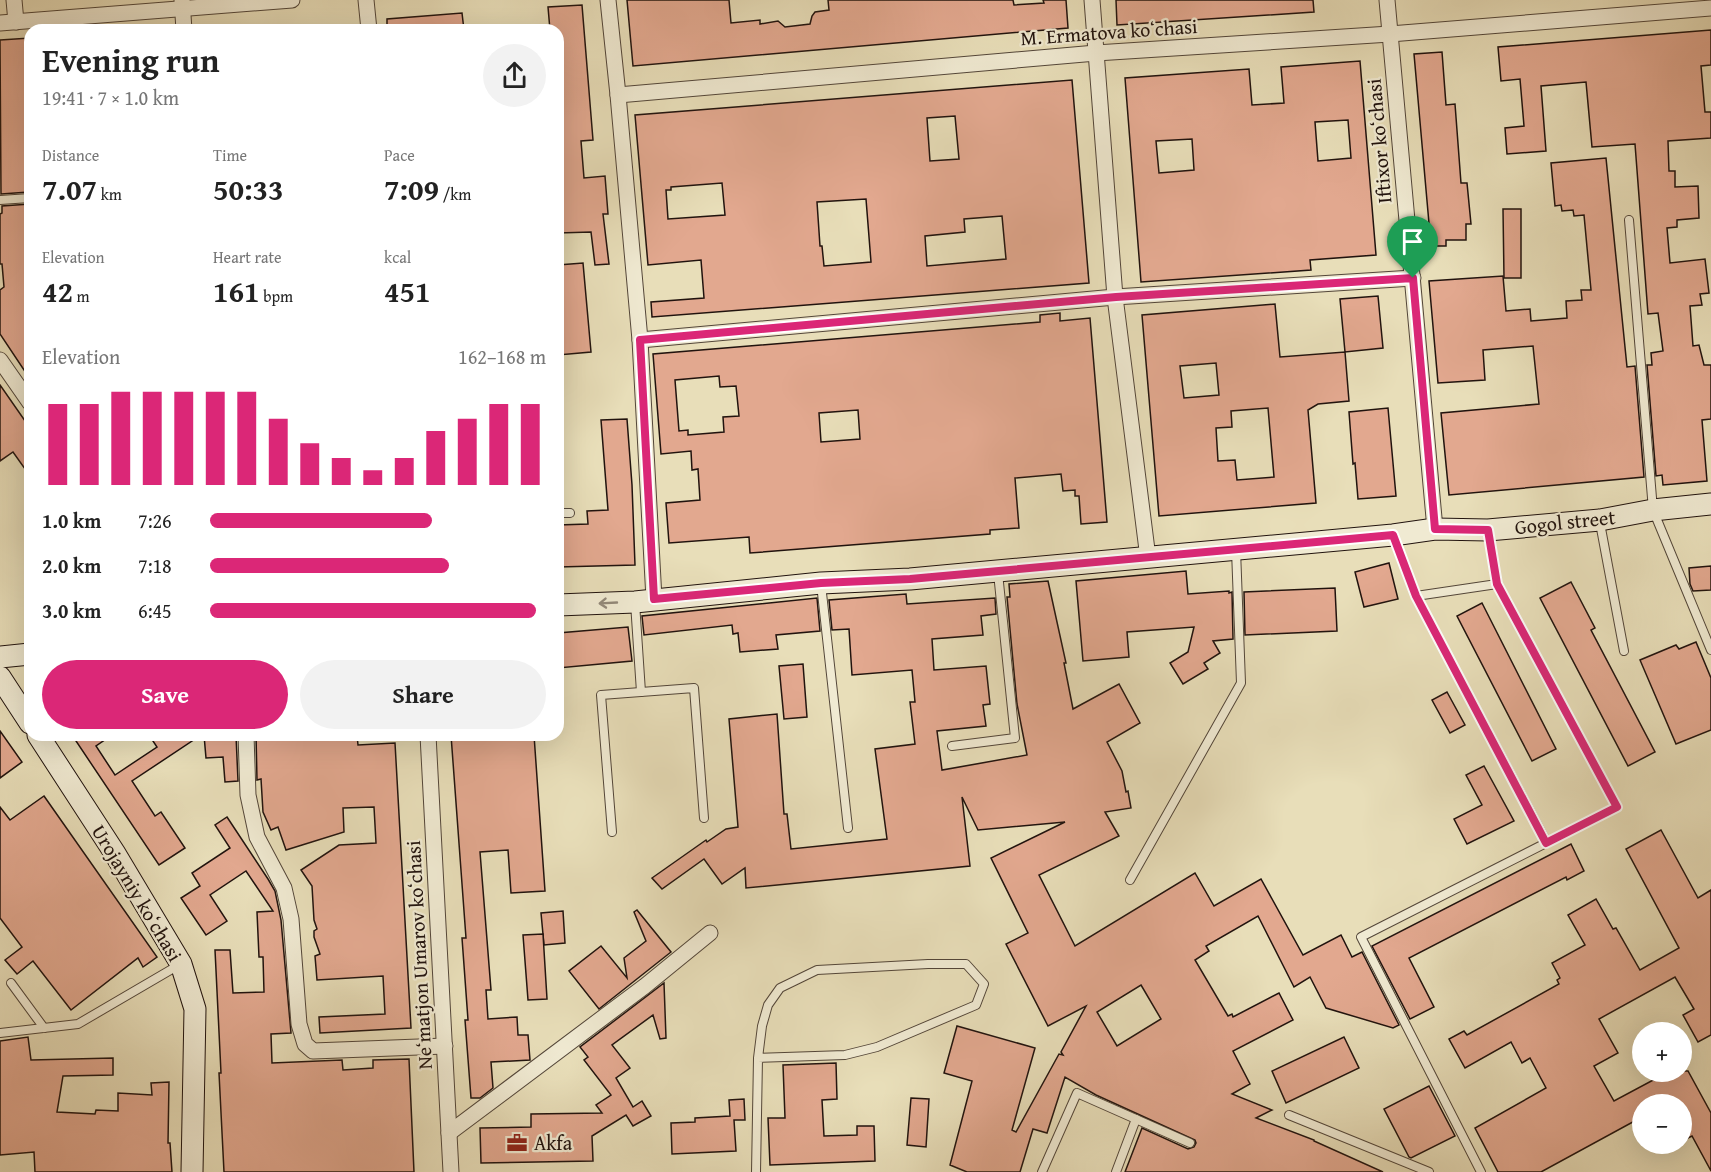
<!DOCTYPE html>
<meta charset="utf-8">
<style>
:root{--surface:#fff;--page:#f2f2f2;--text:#222;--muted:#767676;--accent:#db2777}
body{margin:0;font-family:"Gentium Book Plus",serif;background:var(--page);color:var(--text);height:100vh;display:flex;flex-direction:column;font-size:22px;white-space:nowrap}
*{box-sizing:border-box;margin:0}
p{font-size:20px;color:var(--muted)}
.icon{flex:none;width:33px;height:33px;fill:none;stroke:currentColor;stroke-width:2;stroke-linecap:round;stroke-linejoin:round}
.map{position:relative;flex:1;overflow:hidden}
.side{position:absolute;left:24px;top:24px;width:540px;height:717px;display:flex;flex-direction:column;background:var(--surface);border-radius:18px;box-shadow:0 6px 24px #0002}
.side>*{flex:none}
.fabs{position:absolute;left:1632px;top:1022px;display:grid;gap:12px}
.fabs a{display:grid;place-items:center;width:60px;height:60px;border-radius:50%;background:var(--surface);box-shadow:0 6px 24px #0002;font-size:30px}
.pin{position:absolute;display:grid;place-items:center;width:51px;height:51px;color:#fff;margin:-62px -26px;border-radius:50% 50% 50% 0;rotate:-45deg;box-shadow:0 0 6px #0007}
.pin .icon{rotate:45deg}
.round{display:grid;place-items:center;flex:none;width:63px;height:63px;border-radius:32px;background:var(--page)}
.headline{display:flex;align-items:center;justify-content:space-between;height:102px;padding:0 18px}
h1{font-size:33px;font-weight:600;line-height:45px}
.metrics{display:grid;grid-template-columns:repeat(3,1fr);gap:9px;height:102px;padding:6px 18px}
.metrics div{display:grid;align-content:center}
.metrics b{font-size:30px;font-weight:600}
.metrics small{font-size:16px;font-weight:400}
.metrics p{font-size:16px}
.chart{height:168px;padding:12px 18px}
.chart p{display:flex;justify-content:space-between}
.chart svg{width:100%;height:108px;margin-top:6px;stroke:var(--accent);stroke-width:6}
.cta{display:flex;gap:12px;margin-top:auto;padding:12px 18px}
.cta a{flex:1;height:69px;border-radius:36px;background:var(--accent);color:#fff;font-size:24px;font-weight:600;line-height:69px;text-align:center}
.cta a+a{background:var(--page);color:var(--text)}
ul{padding:0 18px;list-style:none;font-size:20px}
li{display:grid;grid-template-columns:96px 72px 1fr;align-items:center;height:45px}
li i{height:15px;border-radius:8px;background:var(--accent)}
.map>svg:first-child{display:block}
.building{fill:#e2a88f;stroke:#21130e;stroke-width:1.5;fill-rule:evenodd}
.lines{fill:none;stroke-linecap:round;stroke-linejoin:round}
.service-casing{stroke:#534639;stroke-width:10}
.minor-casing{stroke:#534639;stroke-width:17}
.secondary-casing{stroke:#21130e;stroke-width:23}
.service{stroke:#f0ead2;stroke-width:8}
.minor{stroke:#f0ead2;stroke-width:15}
.secondary{stroke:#f0ead2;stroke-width:21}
.oneway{stroke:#93897a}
.route-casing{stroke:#fff;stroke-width:12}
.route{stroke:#db2777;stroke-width:8}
.labels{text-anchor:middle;stroke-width:4.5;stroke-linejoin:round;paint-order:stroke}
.street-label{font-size:20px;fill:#21130e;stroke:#f0ead2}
.poi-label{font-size:20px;fill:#21130e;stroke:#f0ead2;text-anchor:start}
</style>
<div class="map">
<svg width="1711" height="1172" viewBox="0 0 1711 1172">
<rect width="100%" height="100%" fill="#e8deb9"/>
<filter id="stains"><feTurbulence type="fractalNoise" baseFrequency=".00333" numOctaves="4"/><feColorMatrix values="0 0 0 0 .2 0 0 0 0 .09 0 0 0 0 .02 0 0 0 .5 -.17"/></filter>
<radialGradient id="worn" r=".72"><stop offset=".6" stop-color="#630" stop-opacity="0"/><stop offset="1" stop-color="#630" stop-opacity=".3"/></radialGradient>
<!-- building -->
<g class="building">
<polygon points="627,0 729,0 731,23 760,20 760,24 778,21 785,27 810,24 812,16 815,12 829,10 828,0 1013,0 1014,5 1044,3 1043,0 1066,0 1068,28 633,66"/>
<polygon points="1116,0 1313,0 1314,12 1117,25"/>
<polygon points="582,5 593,140 581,141 584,178 605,176 608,214 603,214 609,264 595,265 591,232 558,233 558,219 559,219 558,161 560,161 558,133 558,30 550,30 548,7"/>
<polygon points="462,13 464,30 387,30 387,19"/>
<polygon points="1711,30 1711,65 1701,66 1705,112 1711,112 1711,138 1668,141 1669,171 1675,171 1675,187 1698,186 1699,218 1677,220 1677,227 1667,228 1670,263 1705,259 1709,293 1700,294 1702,305 1690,306 1693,346 1699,345 1704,365 1711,365 1711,419 1702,420 1707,481 1663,485 1662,475 1656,476 1647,365 1652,365 1651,353 1663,351 1658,313 1648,314 1635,144 1592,147 1586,82 1541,86 1546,151 1507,154 1505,128 1524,126 1520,79 1501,81 1498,47"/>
<polygon points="30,38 30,130 25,130 29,192 1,194 0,40"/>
<polygon points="1442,52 1446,105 1455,104 1461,183 1467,183 1471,224 1466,224 1466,240 1446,240 1446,246 1431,246 1414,54"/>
<path d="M1360,61L1376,255L1310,260L1311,270L1141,282L1125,78L1249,69L1252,105L1284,103L1281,67ZM1348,120L1351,158L1318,161L1315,122ZM1192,139L1194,170L1159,173L1156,141Z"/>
<path d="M1072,80L1089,283L652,317L651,302L704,298L701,260L648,265L635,115ZM955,116L959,159L930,161L927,118ZM722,183L725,215L668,219L666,190H671V187ZM866,199L871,262L824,266L822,246H820L817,202ZM1002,216L1006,259L927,266L925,236L965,232L964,219Z"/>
<polygon points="1606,158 1627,367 1635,366 1644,477 1449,495 1441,413 1539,404 1533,346 1483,350 1485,380 1438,383 1429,281 1503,276 1506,311 1530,309 1531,321 1567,318 1566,301 1582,300 1581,290 1591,290 1584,215 1574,216 1573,210 1562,211 1561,205 1555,206 1551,163"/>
<polygon points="30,204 30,379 0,334 0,290 4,287 2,264 0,264 0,214 2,213 2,206"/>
<polygon points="1503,209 1521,209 1521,278 1504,278"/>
<polygon points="583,263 591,352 558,355 558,265"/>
<polygon points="1378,296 1383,348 1345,352 1340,299"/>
<path d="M1275,304L1280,357L1345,352L1349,401L1318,404L1308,410L1316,503L1159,516L1142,315ZM1216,363L1219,395L1184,398L1180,366ZM1268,408L1274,477L1237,480L1235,460L1218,461L1216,428L1232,427L1231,411Z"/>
<path d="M1060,313V321L1090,318L1107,522L1081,524L1079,496H1075V490L1063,491L1061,474L1015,478L1019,528L990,530V534L750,553L749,537L669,543L666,503L700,500L698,469L692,470L691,451L661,454L653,354L1040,322V315ZM719,376L720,387L736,386L739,416L723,417L724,432L688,435V430L679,431L675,380ZM858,410L860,439L821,442L819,413Z"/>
<polygon points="0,385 30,428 30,476 13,452 0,461"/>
<polygon points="1388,408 1396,496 1358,499 1355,463 1353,464 1349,412"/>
<polygon points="627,419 632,485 635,565 558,567 558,525 588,524 587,511 608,510 601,420"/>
<polygon points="1389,563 1398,599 1364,607 1355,572"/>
<polygon points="1711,566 1711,590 1693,591 1690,584 1689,568"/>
<polygon points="1186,571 1188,594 1229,591 1229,593 1232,592 1233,639 1213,641 1220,653 1204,663 1208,669 1183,684 1170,663 1188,652 1194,627 1127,632 1129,657 1083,661 1076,581"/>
<path d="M1048,581L1066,663H1064L1073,709L1119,684L1140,723L1107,742L1122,771L1126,792L1128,791L1131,808L1105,812L1119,836L1039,875L1075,946L1195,873L1214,906L1261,879L1303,955L1341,935L1352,957L1362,952L1399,1025L1393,1028L1326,1008L1310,977L1294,987L1258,916L1206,946L1209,951L1195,960L1228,1016L1232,1014L1233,1017L1279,993L1293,1020L1233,1051L1250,1084L1232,1094L1272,1110L1256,1118L1314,1140V1141L1383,1172H1125L1142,1128L1188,1149L1194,1147L1196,1143L1195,1140L1096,1095L1065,1077L1047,1133L1033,1129L1020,1172H967L950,1165L972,1081L944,1073L957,1026L1035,1048L1012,1130L1016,1132L1059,1054L1063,1055L1061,1052L1086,1006L1048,1026L1006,944L1028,933L991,858L1065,822L978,830L962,797L970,866L746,888L745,868L722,884L704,859L662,889L652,878L706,840L707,842L726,829L738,827L729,719L777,714L784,814H787L791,849L887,839L875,749L915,744L910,702H915L912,670L852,675L849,629L832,630L829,600L906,594L907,604L995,598L996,614L981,616L983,635L932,639L934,670L986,666L990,704L983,705L986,726L937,731L942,770L1027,755L1017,704L1007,597H1010L1009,584ZM1141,985L1161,1019L1117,1046L1097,1012Z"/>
<polygon points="1571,582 1595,628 1591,630 1655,752 1628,766 1540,598"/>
<polygon points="1335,588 1337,631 1245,635 1244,592"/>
<polygon points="817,598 820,631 776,635 778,649 740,652 738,633 733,634 732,625 644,635 642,616"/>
<polygon points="1482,603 1556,749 1532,761 1457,616"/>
<polygon points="628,627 632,661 558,668 558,633"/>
<polygon points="1696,642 1711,678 1711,730 1676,744 1640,660 1676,645 1679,649"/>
<polygon points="803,664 807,717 784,719 779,666"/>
<polygon points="1447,692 1465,725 1450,733 1432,700"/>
<polygon points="0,731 22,762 0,778"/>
<polygon points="72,735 112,735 96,746 115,775 157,747 149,735 201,735 132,781 155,816 161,812 185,848 159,865"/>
<polygon points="204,735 236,735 238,781 225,782 223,757 206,758"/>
<polygon points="256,735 275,735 276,740 334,735 357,735 358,745 395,743 411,1028 320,1033 319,1017 385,1014 383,976 317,980 315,956 320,954 314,937 314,931 317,929 314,920 312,886 301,870 339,845 376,843 374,807 343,808 344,832 286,850 278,827 271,830 263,812 261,779 257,780"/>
<polygon points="451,735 534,735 545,891 511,893 508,850 480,852 491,990 486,990 488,1019 517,1017 518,1035 528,1035 530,1060 491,1062 493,1088 480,1098 471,1098 465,1020 468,1020 462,938 466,938"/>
<polygon points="1484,766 1514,821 1467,844 1454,819 1482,805 1466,775"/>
<polygon points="44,796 157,957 143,967 138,958 71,1010 33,961 17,974 5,960 22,947 0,918 0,807 10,820"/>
<polygon points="227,817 268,879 275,891 281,920 291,1033 271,1034 272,1063 342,1060 343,1070 373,1068 373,1060 409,1059 414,1172 224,1172 219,1073 221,1073 215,950 230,950 233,993 264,992 263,957 259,957 257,912 273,911 246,871 210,895 227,921 206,935 181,898 200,886 192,873 230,848 215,825"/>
<polygon points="1661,830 1698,898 1711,890 1711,1035 1698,1042 1683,1015 1694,1009 1675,977 1599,1019 1618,1053 1594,1066 1614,1101 1670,1071 1688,1071 1711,1113 1711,1171 1692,1136 1682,1141 1682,1104 1642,1104 1642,1117 1541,1172 1498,1172 1475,1128 1546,1088 1530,1058 1522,1063 1511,1042 1465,1068 1449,1039 1464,1031 1467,1035 1559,984 1557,980 1560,978 1552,963 1585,945 1568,915 1596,899 1613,929 1616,928 1640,970 1679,948 1626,849"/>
<polygon points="1571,844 1584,871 1567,880 1566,877 1409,958 1434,1007 1410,1019 1372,946"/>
<polygon points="637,910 671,952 599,1009 569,971 601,946 627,978 624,958 646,941 634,912"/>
<polygon points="563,911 565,943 544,945 541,913"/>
<polygon points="543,934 547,999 528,1000 523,935"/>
<polygon points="664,983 666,1038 660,1039 653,1015 612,1045 630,1068 616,1078 633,1107 642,1101 651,1116 633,1126 626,1115 592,1136 593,1161 481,1163 480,1128 531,1127 531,1114 602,1113 596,1105 611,1095 584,1060 588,1057 580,1047"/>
<polygon points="28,1037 31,1060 113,1058 113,1075 63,1076 57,1112 95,1114 96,1110 118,1111 118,1093 152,1095 151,1083 169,1082 168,1143 170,1143 172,1172 35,1172 34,1152 0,1155 0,1041"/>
<polygon points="1344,1037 1359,1068 1286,1103 1272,1071"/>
<polygon points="836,1063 837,1099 822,1100 824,1136 857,1135 857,1126 874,1126 875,1161 770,1165 768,1118 785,1118 783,1065"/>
<polygon points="1429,1086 1455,1136 1411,1158 1409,1157 1384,1109"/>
<polygon points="911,1098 929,1099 926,1147 907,1145"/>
<polygon points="744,1099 745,1120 734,1120 736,1151 672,1154 671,1123 695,1122 695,1118 730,1116 729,1100"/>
</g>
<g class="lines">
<!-- service casing -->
<g class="service-casing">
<g id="service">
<polyline points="0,200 30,198"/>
<polyline points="1629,220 1653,510 1711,650"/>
<polyline points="558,513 570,513"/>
<polyline points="1600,523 1624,651"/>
<polyline points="1393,536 1416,596 1547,843"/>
<polyline points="821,584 848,828"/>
<polyline points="1416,596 1497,584"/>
<polyline points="635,603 641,692"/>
<polyline points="952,746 1015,738 998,573"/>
<polyline points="612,832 601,695 694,688 704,818"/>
<polyline points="1130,880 1241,683 1236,550"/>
<polyline points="11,983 44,1028"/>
<polyline points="0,1033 78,1024 179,965"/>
<polyline points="1289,1115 1429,1172"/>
<polyline points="756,1172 758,1058 762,1026 768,1005 780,988 817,970 928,964 966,964 984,984 976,1005 877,1047 845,1055 758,1058"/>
<polyline points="1042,1172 1077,1093 1190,1143"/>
<polyline points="1116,1172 1136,1119"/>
<polyline points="1481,1172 1361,937 1617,807 1497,584 1488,532"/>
</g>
</g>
<!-- minor casing -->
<g class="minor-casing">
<g id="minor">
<polyline points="14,0 16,22"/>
<polyline points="182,0 184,30"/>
<polyline points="366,0 369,30"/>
<polyline points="608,0 618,95 640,340 654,599"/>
<polyline points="1092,0 1115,297 1148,558"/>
<polyline points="1387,0 1435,529"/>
<polyline points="0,23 292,0"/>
<polyline points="618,95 1096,53 1390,34 1711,8"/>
<polyline points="640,340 1115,297 1413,278"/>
<polyline points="0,360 30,403"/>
<polyline points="246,735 248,795 257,837 284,888 291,919 299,1024 305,1044 313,1051 445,1046"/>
<polyline points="428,735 451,1172"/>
<polyline points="449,1133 645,986 710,933"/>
</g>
</g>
<!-- secondary casing -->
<g class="secondary-casing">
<g id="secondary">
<polyline points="558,605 635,602 821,583 910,579 1393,535 1435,529 1488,530 1600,520 1653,510 1711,504"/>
<polyline points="0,657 30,654"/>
<polyline points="0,677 30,723"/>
<polyline points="38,735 114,852 181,964 195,1009 192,1172"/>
</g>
</g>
<!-- service -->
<use href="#service" class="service"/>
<!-- minor -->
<use href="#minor" class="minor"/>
<!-- secondary -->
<use href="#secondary" class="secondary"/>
</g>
<!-- one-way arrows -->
<defs><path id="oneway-shaft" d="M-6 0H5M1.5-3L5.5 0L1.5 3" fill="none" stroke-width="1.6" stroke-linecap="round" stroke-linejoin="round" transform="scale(1.5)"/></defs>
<use class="oneway" href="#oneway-shaft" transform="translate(608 603) rotate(177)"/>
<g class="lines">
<!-- route casing -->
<g class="route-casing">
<polygon id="route" points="1413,278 1435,529 1488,530 1497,584 1617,807 1546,843 1416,596 1393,535 910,579 821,583 654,599 640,340 1116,297"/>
</g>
<!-- route -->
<use href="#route" class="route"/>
</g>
<!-- icons -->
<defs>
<g id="office-bare" transform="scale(1.62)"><path d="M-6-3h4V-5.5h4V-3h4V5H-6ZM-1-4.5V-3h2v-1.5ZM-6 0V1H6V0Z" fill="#8f2418" stroke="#f0ead2" stroke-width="2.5" paint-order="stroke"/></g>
</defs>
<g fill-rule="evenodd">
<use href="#office-bare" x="517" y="1143"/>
</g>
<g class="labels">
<!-- street labels -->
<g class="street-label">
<text transform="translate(1109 32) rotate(-4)" y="7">M. Ermatova koʻchasi</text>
<text transform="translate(1379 141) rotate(-95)" y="7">Iftixor koʻchasi</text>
<text transform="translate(1565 522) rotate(-6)" y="7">Gogol street</text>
<text transform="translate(137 893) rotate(59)" y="7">Urоjayniy koʻchasi</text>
<text transform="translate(419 955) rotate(-93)" y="7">Neʻmatjon Umarov koʻchasi</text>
</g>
<!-- poi labels -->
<g class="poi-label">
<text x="534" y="1150">Akfa</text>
</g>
</g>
<rect width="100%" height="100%" filter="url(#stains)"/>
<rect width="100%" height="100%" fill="url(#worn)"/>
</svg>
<div class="fabs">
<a>+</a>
<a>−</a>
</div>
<div class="pin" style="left:1413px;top:278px;background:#1e9e55"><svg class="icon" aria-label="arrive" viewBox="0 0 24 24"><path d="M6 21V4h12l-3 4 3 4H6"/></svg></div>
<section class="side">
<div class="headline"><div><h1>Evening run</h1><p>19:41 · 7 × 1.0 km</p></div><a class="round"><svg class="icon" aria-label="share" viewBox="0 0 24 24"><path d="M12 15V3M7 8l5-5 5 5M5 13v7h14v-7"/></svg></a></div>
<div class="metrics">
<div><p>Distance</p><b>7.07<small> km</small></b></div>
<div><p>Time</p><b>50:33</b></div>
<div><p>Pace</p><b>7:09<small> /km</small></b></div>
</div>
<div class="metrics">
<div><p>Elevation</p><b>42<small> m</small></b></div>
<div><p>Heart rate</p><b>161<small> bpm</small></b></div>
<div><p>kcal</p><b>451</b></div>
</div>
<div class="chart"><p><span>Elevation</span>162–168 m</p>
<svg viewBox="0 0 160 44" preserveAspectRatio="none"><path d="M5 44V11M15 44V11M25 44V6M35 44V6M45 44V6M55 44V6M65 44V6M75 44V17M85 44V27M95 44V33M105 44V38M115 44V33M125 44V22M135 44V17M145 44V11M155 44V11"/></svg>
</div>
<ul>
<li><b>1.0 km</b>7:26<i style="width:66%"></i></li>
<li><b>2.0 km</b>7:18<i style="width:71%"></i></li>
<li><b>3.0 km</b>6:45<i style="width:97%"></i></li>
</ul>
<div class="cta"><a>Save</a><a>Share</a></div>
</section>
</div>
